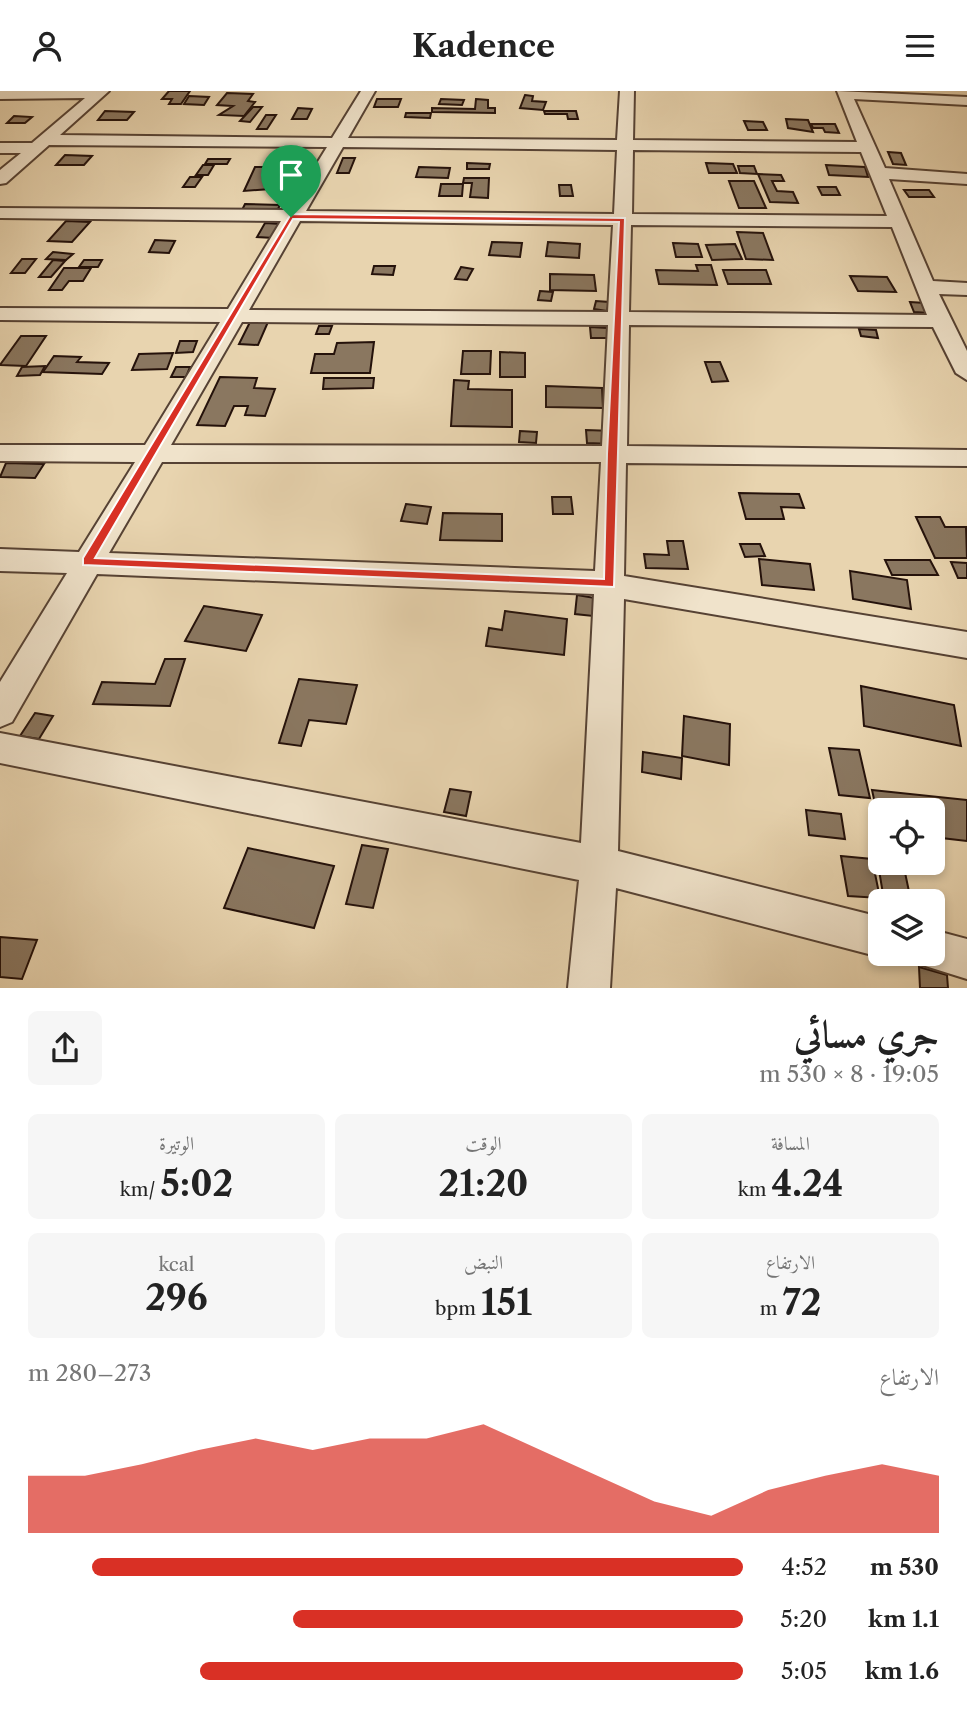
<!DOCTYPE html>
<html lang="ar">
<meta charset="utf-8">
<style>
:root{--surface:#fff;--page:#f6f6f6;--text:#222;--muted:#767676;--accent:#d93025}
body{margin:0;font-family:"Libre Caslon Text",Amiri,serif;background:var(--page);color:var(--text);direction:rtl;height:100vh;display:flex;flex-direction:column;font-size:26px;white-space:nowrap}
*{box-sizing:border-box;margin:0}
p{font-size:23px;color:var(--muted)}
.icon{flex:none;width:38px;height:38px;fill:none;stroke:currentColor;stroke-width:2;stroke-linecap:round;stroke-linejoin:round}
.map{position:relative;height:897px;overflow:hidden;direction:ltr}
.sheet{display:flex;flex-direction:column;background:var(--surface);flex:1}
.sheet>*{flex:none}
.buttons{position:absolute;left:868px;top:707px;display:grid;gap:14px}
.buttons a{display:grid;place-items:center;width:77px;height:77px;border-radius:10px;background:var(--surface);box-shadow:0 4px 10px #0003;font-size:35px}
.pin{position:absolute;display:grid;place-items:center;width:60px;height:60px;color:#fff;margin:-72px -30px;border-radius:50% 50% 50% 0;rotate:-45deg;box-shadow:0 0 7px #0007}
.pin .icon{rotate:45deg}
.round{display:grid;place-items:center;flex:none;width:74px;height:74px;border-radius:10px;background:var(--page)}
.headline{display:flex;align-items:center;justify-content:space-between;height:119px;padding:0 28px}
h1{font-size:38px;font-weight:700;line-height:52px}
.stats{display:grid;grid-template-columns:repeat(3,1fr);gap:10px;height:119px;padding:7px 28px}
.stats div{display:grid;align-content:center;border-radius:10px;background:var(--page);text-align:center}
.stats b{font-size:35px;font-weight:700}
.stats small{font-size:19px;font-weight:400}
.stats p{font-size:19px}
.chart{height:196px;padding:14px 28px}
.chart p{display:flex;justify-content:space-between}
.chart svg{width:100%;height:126px;margin-top:7px;fill:var(--accent);opacity:.7}
ul{padding:0 28px;list-style:none;font-size:23px}
li{display:grid;grid-template-columns:112px 84px 1fr;align-items:center;height:52px}
li i{height:18px;border-radius:9px;background:var(--accent)}
header{display:flex;justify-content:space-between;align-items:center;height:91px;padding:0 28px;background:var(--surface);font-size:32px;font-weight:700}
.map>svg:first-child{display:block}
.building{fill:#8a7760;stroke:#25120b;stroke-width:2}
.lines{fill:none;stroke-linecap:round;stroke-linejoin:round}
.street-casing{stroke:#564234;stroke-width:4}
.street{fill:#f0e3cb;fill-rule:evenodd}
.route{fill:#d93025;stroke:#fff;stroke-width:2;fill-rule:evenodd}
</style>
<header><svg class="icon" aria-label="menu" viewBox="0 0 24 24"><path d="M4 6h16M4 12h16M4 18h16"/></svg>Kadence<svg class="icon" aria-label="person" viewBox="0 0 24 24"><circle cx="12" cy="8" r="4"/><path d="M4 21q1-7 8-7t8 7"/></svg></header>
<div class="map">
<svg width="967" height="897" viewBox="0 0 967 897">
<rect width="100%" height="100%" fill="#e8d4af"/>
<filter id="stains"><feTurbulence type="fractalNoise" baseFrequency=".00286" numOctaves="4"/><feColorMatrix values="0 0 0 0 .2 0 0 0 0 .09 0 0 0 0 .02 0 0 0 .5 -.17"/></filter>
<radialGradient id="worn" r=".72"><stop offset=".6" stop-color="#630" stop-opacity="0"/><stop offset="1" stop-color="#630" stop-opacity=".3"/></radialGradient>
<!-- building -->
<g class="building">
<polygon points="169,0 190,0 181,13 169,13 172,8 162,8"/>
<polygon points="227,2 253,3 248,10 255,11 244,25 219,24 233,15 217,14"/>
<polygon points="525,4 533,5 532,10 546,11 543,19 520,17"/>
<polygon points="189,5 209,6 204,14 184,13"/>
<polygon points="377,8 401,8 398,16 374,16"/>
<polygon points="441,8 464,9 462,14 439,13"/>
<polygon points="476,8 488,9 488,17 495,17 495,22 432,21 432,17 475,18"/>
<polygon points="253,16 262,16 250,31 240,30"/>
<polygon points="298,17 312,18 307,28 292,28"/>
<polygon points="105,20 134,21 127,29 98,29"/>
<polygon points="544,20 576,20 578,28 568,28 567,23 545,23"/>
<polygon points="406,22 431,22 430,27 405,26"/>
<polygon points="266,24 276,24 267,38 257,38"/>
<polygon points="14,25 32,26 25,32 7,32"/>
<polygon points="786,28 808,29 813,41 788,37"/>
<polygon points="744,30 763,31 767,39 748,39"/>
<polygon points="811,33 835,33 839,42 825,41 823,37 813,37"/>
<polygon points="888,61 901,62 906,74 893,73"/>
<polygon points="65,64 92,65 84,74 56,74"/>
<polygon points="343,67 355,67 349,82 337,82"/>
<polygon points="208,68 230,68 227,73 205,73"/>
<polygon points="467,72 490,73 489,78 467,78"/>
<polygon points="706,72 733,73 737,82 709,82"/>
<polygon points="203,74 214,74 208,84 196,84"/>
<polygon points="826,74 865,76 868,86 829,84"/>
<polygon points="738,75 754,75 757,83 740,82"/>
<polygon points="255,76 280,76 275,87 288,87 284,97 244,100"/>
<polygon points="419,76 450,77 448,87 416,86"/>
<polygon points="758,83 781,84 784,90 772,90 777,100 793,101 798,112 770,111"/>
<polygon points="190,86 202,86 195,96 183,96"/>
<polygon points="464,87 489,87 488,107 470,106 472,92 463,92"/>
<polygon points="729,90 754,90 766,117 739,117"/>
<polygon points="441,93 463,93 462,105 439,105"/>
<polygon points="559,94 571,94 573,105 560,105"/>
<polygon points="818,96 836,96 840,104 822,104"/>
<polygon points="904,99 929,99 934,106 909,106"/>
<polygon points="245,113 280,114 277,120 242,119"/>
<polygon points="66,130 90,131 72,151 48,150"/>
<polygon points="265,132 281,133 274,147 257,146"/>
<polygon points="737,141 763,142 773,169 746,168"/>
<polygon points="155,149 175,150 169,162 149,161"/>
<polygon points="492,151 522,152 520,166 489,164"/>
<polygon points="548,151 580,153 579,167 546,165"/>
<polygon points="673,152 698,153 702,166 676,166"/>
<polygon points="735,153 742,168 712,169 706,154"/>
<polygon points="53,161 73,163 66,169 46,168"/>
<polygon points="22,168 36,168 25,182 11,182"/>
<polygon points="53,169 65,170 51,186 39,186"/>
<polygon points="84,169 102,169 98,176 79,176"/>
<polygon points="696,174 711,174 717,194 659,193 656,179 698,180"/>
<polygon points="374,175 395,175 393,184 372,183"/>
<polygon points="461,176 473,178 467,189 455,188"/>
<polygon points="64,177 91,177 83,190 69,190 62,199 49,199"/>
<polygon points="723,179 766,179 771,193 728,193"/>
<polygon points="550,183 594,184 596,200 550,199"/>
<polygon points="850,185 887,186 896,201 858,200"/>
<polygon points="540,200 553,201 551,210 538,209"/>
<polygon points="596,210 609,211 607,220 594,218"/>
<polygon points="910,211 925,212 929,222 914,221"/>
<polygon points="250,231 268,231 258,254 239,253"/>
<polygon points="319,235 332,235 329,243 316,243"/>
<polygon points="590,236 607,237 607,247 591,247"/>
<polygon points="859,238 876,239 878,247 861,245"/>
<polygon points="21,245 46,245 26,275 0,274"/>
<polygon points="180,250 197,250 193,261 176,262"/>
<polygon points="374,251 370,282 311,282 315,263 334,263 337,252"/>
<polygon points="463,260 491,260 490,283 461,283"/>
<polygon points="500,261 525,262 525,286 500,286"/>
<polygon points="173,262 167,278 132,279 139,263"/>
<polygon points="54,265 81,266 77,271 109,272 102,283 43,281"/>
<polygon points="705,271 720,271 728,290 712,291"/>
<polygon points="45,275 40,284 17,285 22,276"/>
<polygon points="176,276 190,276 186,286 171,286"/>
<polygon points="220,286 257,287 254,297 275,298 265,325 245,324 248,315 234,315 225,335 197,334"/>
<polygon points="324,287 374,287 373,297 323,298"/>
<polygon points="454,289 469,290 468,298 512,299 512,336 451,335"/>
<polygon points="546,295 602,297 603,317 546,316"/>
<polygon points="586,339 613,340 614,353 587,352"/>
<polygon points="520,340 537,341 536,352 519,351"/>
<polygon points="6,372 44,373 35,387 0,386"/>
<polygon points="739,402 799,403 804,417 781,416 784,428 746,428"/>
<polygon points="552,406 571,406 573,423 553,423"/>
<polygon points="406,413 431,416 427,433 401,430"/>
<polygon points="443,422 502,423 502,450 440,449"/>
<polygon points="916,426 940,426 945,436 966,436 967,467 935,467"/>
<polygon points="667,450 683,450 688,478 646,477 644,463 669,464"/>
<polygon points="740,453 760,453 765,465 745,466"/>
<polygon points="759,468 810,473 814,499 762,494"/>
<polygon points="885,469 930,469 938,484 892,484"/>
<polygon points="951,471 967,472 967,487 958,487"/>
<polygon points="850,480 907,489 911,518 853,508"/>
<polygon points="577,504 595,507 593,525 575,523"/>
<polygon points="204,515 262,524 246,560 185,550"/>
<polygon points="505,520 567,528 564,564 486,555 489,537 502,539"/>
<polygon points="165,568 185,568 170,615 93,613 102,591 155,593"/>
<polygon points="299,588 357,594 346,633 309,629 301,655 279,652"/>
<polygon points="861,595 954,614 961,655 864,635"/>
<polygon points="35,622 53,625 39,648 20,645"/>
<polygon points="684,625 730,633 729,674 682,665"/>
<polygon points="829,657 859,659 870,707 839,704"/>
<polygon points="643,661 682,667 681,688 642,681"/>
<polygon points="450,698 471,701 466,725 444,721"/>
<polygon points="872,699 967,709 967,750 933,746 933,719 880,719 880,736"/>
<polygon points="806,719 841,723 845,748 809,744"/>
<polygon points="874,749 880,750 880,772 903,772 911,810 884,809"/>
<polygon points="362,754 388,758 373,817 346,813"/>
<polygon points="248,757 334,775 314,837 224,817"/>
<polygon points="841,765 872,768 880,807 848,805"/>
<polygon points="0,846 37,849 22,888 0,886"/>
<polygon points="919,876 947,884 948,897 920,897"/>
</g>
<g class="lines">
<!-- street casing -->
<g class="street-casing">
<g id="street">
<path d="M0,0H109L60,44L332,47L361,0H375L348,47L617,49L620,0H634L633,49L857,51L837,0L967,6V14L854,8L885,77L967,83V93L889,88L933,190L967,192V204L939,203L967,260V289L956,282L933,236L629,234L627,355L967,359V375L626,372L624,485L967,541V567L624,508L618,760L880,826V863H888L880,866L616,797L610,897H568L579,789L0,672V642L581,752L594,503L97,483L12,631L0,636V591L67,482L0,480V458L79,461L135,371L0,370V354H145L220,231L0,229V217L228,218L281,130L0,127V117L288,119L327,56L49,54L6,92L0,93V79L21,62H0V52H32L85,7L0,8ZM343,56L617,59L614,123L306,120ZM633,59L861,61L887,125L632,123ZM300,130L613,134L608,221L249,219ZM631,134L892,136L927,224L629,221ZM242,231L608,234L602,355L171,354ZM162,371H601L595,480L109,462Z"/>
<polygon points="933,839 967,848 967,888 919,873 914,863 933,863"/>
</g>
</g>
<!-- street -->
<use href="#street" class="street"/>
</g>
<!-- route -->
<path class="route" d="M291,123L625,127L614,496L83,474V467ZM293,128L619,131L607,363L604,488L95,467Z"/>
<rect width="100%" height="100%" filter="url(#stains)"/>
<rect width="100%" height="100%" fill="url(#worn)"/>
</svg>
<div class="buttons">
<a><svg class="icon" aria-label="locate" viewBox="0 0 24 24"><circle cx="12" cy="12" r="6"/><path d="M12 2v4M12 18v4M2 12h4M18 12h4"/></svg></a>
<a><svg class="icon" aria-label="layers" viewBox="0 0 24 24"><path d="M12 4l9 5-9 5-9-5zM3 14l9 5 9-5"/></svg></a>
</div>
<div class="pin" style="left:291px;top:126px;background:#1e9e55"><svg class="icon" aria-label="arrive" viewBox="0 0 24 24"><path d="M6 21V4h12l-3 4 3 4H6"/></svg></div>
</div>
<section class="sheet">
<div class="headline"><div><h1>جري مسائي</h1><p>19:05 · 8 × 530 m</p></div><a class="round"><svg class="icon" aria-label="share" viewBox="0 0 24 24"><path d="M12 15V3M7 8l5-5 5 5M5 13v7h14v-7"/></svg></a></div>
<div class="stats">
<div><p>المسافة</p><b>4.24<small> km</small></b></div>
<div><p>الوقت</p><b>21:20</b></div>
<div><p>الوتيرة</p><b>5:02<small> /km</small></b></div>
</div>
<div class="stats">
<div><p>الارتفاع</p><b>72<small> m</small></b></div>
<div><p>النبض</p><b>151<small> bpm</small></b></div>
<div><p>kcal</p><b>296</b></div>
</div>
<div class="chart"><p><span>الارتفاع</span>273–280 m</p>
<svg viewBox="0 0 160 44" preserveAspectRatio="none"><path d="M0 44V24L10 24L20 20L30 15L40 11L50 15L60 11L70 11L80 6L90 15L100 24L110 33L120 38L130 29L140 24L150 20L160 24V44z"/></svg>
</div>
<ul>
<li><b>530 m</b>4:52<i style="width:91%"></i></li>
<li><b>1.1 km</b>5:20<i style="width:63%"></i></li>
<li><b>1.6 km</b>5:05<i style="width:76%"></i></li>
</ul>
</section>
